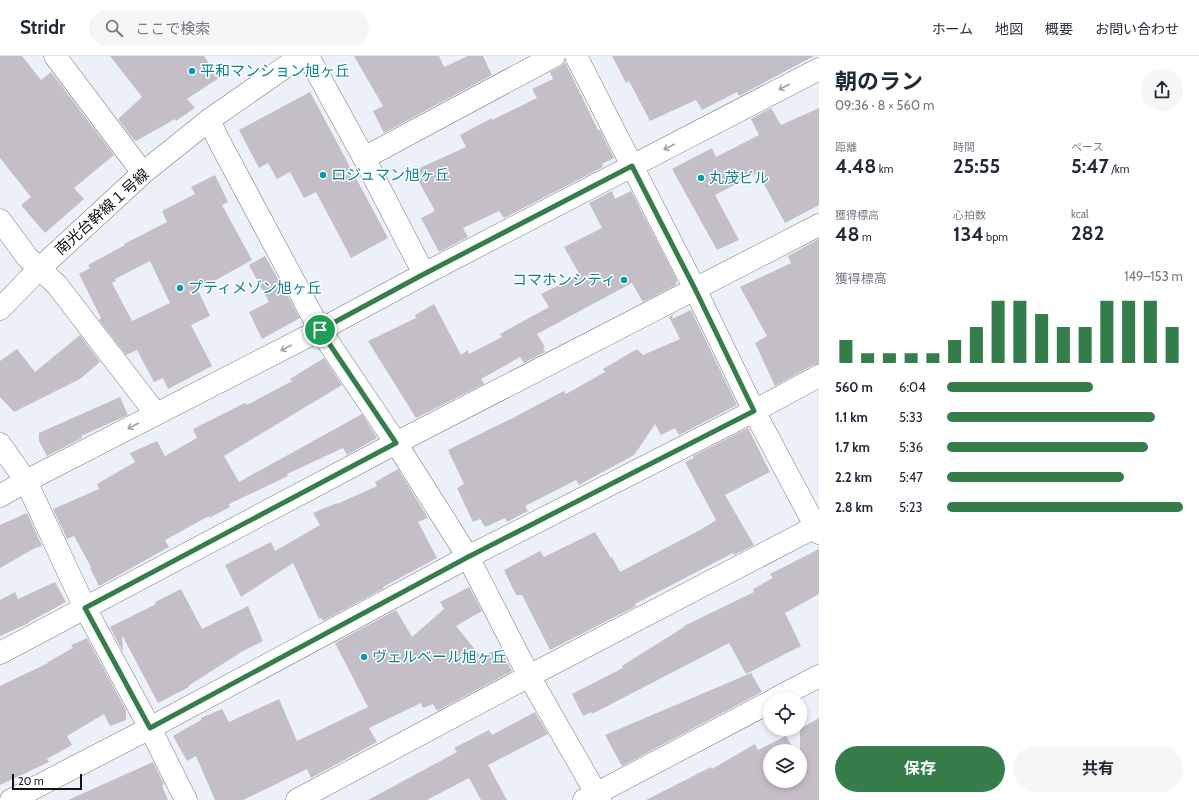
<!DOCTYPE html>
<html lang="ja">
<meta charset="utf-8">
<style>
:root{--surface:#fff;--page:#f6f6f7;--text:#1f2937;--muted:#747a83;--line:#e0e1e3;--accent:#357e4b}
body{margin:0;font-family:Cabin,"Noto Sans JP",sans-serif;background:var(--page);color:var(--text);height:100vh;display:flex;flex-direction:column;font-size:15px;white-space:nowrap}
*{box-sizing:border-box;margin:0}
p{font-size:13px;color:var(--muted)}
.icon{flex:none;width:22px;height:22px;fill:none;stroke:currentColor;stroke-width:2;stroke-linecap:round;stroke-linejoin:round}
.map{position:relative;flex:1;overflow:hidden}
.side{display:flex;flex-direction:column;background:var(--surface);width:380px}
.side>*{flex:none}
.buttons{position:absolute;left:763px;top:636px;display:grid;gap:8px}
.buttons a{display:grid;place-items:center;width:44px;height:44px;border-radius:50%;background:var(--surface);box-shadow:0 2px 6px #0003;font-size:20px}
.scale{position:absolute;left:12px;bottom:10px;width:70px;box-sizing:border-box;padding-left:4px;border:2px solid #101215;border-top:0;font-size:11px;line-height:14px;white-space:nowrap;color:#101215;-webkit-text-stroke:3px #fff;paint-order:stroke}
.pin{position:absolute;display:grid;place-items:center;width:34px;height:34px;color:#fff;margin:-17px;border:2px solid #fff;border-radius:50%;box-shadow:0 1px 4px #0007}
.round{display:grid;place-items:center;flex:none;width:42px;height:42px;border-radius:21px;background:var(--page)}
.headline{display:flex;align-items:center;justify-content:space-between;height:68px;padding:0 16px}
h1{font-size:22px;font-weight:700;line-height:30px}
.figures{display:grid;grid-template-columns:repeat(3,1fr);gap:6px;height:68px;padding:4px 16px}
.figures div{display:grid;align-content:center}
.figures b{font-size:20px;font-weight:700}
.figures small{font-size:11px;font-weight:400}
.figures p{font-size:11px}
.chart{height:112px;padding:8px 16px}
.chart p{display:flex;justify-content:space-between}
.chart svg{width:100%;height:72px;margin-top:4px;stroke:var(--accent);stroke-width:6}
.button{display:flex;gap:8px;margin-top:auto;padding:8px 16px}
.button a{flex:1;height:46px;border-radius:24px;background:var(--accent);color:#fff;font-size:16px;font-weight:700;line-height:46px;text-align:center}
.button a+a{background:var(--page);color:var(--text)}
ul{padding:0 16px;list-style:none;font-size:13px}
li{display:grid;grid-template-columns:64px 48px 1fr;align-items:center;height:30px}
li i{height:10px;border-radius:5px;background:var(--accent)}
header{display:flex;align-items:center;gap:24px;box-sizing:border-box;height:56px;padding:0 20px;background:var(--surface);border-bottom:1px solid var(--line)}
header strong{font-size:19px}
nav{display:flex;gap:22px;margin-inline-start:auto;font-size:14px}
.search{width:280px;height:36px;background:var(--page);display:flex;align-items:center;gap:10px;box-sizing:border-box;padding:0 14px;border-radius:22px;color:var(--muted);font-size:15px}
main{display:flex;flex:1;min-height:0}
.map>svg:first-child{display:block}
.building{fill:#c4bfc7;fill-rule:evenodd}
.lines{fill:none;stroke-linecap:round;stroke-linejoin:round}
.minor-casing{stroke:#757a81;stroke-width:23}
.minor{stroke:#fff;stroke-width:22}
.oneway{stroke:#9fa0a1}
.route-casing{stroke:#fff;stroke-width:8}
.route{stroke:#357e4b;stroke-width:5}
.culture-dot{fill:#0f9aa8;stroke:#fff;stroke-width:1.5}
.labels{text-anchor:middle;stroke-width:3;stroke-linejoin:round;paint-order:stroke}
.culture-label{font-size:15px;fill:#0d838f;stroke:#fff;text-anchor:start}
.street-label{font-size:15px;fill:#101215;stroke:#fff}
</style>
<header>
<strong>Stridr</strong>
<div class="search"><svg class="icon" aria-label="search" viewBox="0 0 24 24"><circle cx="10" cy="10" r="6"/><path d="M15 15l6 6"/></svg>ここで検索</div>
<nav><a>ホーム</a><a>地図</a><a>概要</a><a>お問い合わせ</a></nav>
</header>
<main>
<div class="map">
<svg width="819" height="744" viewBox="0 0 819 744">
<rect width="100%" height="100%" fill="#ecf1f9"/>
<!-- building -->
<g class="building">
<polygon points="0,0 22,0 41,24 51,16 114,99 74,132 84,143 45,177 21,149 31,141 0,102"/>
<polygon points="110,0 204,0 219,22 187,43 195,52 176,65 175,63 136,85 134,83 134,84 118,63 142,41"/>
<polygon points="354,0 439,0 444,11 468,0 483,0 492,19 384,77 373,55 383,50"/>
<polygon points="612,0 814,0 739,40 737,36 702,54 696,44 650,65 629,25 626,27"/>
<polygon points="565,6 598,74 600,74 614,102 602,108 603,110 601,112 504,162 499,155 463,172 468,181 439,196 421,162 435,155 413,115 466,91 460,79 492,62 492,64 537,42 532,33 553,23 550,16 560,11"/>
<polygon points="310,36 388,182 351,202 316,136 304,142 290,116 277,123 268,107 259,112 239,74"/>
<polygon points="771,52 781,69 819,52 819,149 785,167 758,117 715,139 739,184 717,194 672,113 712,92 716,101 759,79 751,63"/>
<path d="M215,119L228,146L222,149L252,204L198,234L210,260L191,269L212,310L168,333L163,322L154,326L137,294L126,299L99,264L101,262L79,218L90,212L88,209L125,189L124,188L167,166L162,155L195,138L191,131ZM150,205L170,247L132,265L112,227L116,225L115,223Z"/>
<polygon points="612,135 615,143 631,135 677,224 676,229 643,246 632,227 537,278 545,291 543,292 545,296 524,307 520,301 481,323 484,328 416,362 368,285 416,262 415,259 434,248 461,299 468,294 469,298 502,281 500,278 549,251 541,238 580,219 564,191 602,172 589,147"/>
<polygon points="819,183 819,308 813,309 775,330 755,287 767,280 740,231 791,207 788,200"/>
<polygon points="265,200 300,262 262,283 249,256 269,246 249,209"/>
<polygon points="691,254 737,349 679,379 675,372 661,379 655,368 639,392 634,399 579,429 576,424 525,450 528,455 507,466 505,462 485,471 480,463 473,466 457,432 464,428 448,394 502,367 503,367 564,335 566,338 605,316 603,313 637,293 643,299 680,283 669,261 673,258 672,263"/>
<polygon points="80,279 100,306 80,323 14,356 0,341 0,305 17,293 35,316"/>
<polygon points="324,302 342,329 224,400 239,426 362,358 377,382 347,399 343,392 287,418 288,420 229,448 230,451 209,462 209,460 165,484 169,491 99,530 90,512 91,511 74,480 67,483 53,453 99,433 97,428 135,406 130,397 157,385 165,400 197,382 193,373 245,347 247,349 292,325 290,323"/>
<polygon points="120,341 128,359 81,380 82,382 47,400 39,385 39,377"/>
<polygon points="748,372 770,416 725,439 754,489 734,499 733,497 635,548 636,550 550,594 522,539 516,539 504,514 540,495 544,501 595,476 611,502 612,501 620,516 702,473 716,464 685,406 694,402 693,400"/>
<polygon points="398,413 428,462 418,466 437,502 383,531 384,532 323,565 322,562 319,563 293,507 241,541 225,509 271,486 275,495 320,469 313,457 337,447 337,448 377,430 375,426"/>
<polygon points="27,457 42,490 35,492 0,512 0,469"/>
<polygon points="819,493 819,538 785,557 801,590 746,618 729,587 592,658 591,656 583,660 572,638 623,612 622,610 684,571 684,570 754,536 753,533 773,522 770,518"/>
<polygon points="55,526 66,546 29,566 29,567 0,580 0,544 15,536 18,543"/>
<polygon points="469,531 482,555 456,570 481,601 500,592 512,615 437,655 433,648 423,652 421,647 369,672 377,686 311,722 307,713 243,744 215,744 196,700 187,705 173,680 201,664 201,662 222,653 229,666 279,643 297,685 368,651 335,587 396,554 412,581 444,553 440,546"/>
<polygon points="181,533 202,573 248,550 263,585 243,595 188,630 189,631 158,647 122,579 123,596 110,571 156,548 155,546"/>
<polygon points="87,582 126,654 126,664 110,670 104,658 67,680 72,689 47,703 49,706 0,729 0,630 48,607 48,606 73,592 71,589"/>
<polygon points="751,617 762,636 622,710 605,679"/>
<polygon points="535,656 548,678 488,709 507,744 481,744 469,722 427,744 368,744 457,696 454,692 489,674 492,679"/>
<polygon points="819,662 819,744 646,744 711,711 712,713 755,688 758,694 786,680 795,695 770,695 770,725 800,725 800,673"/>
<polygon points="153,706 164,728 162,730 168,744 68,744"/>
</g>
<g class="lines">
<!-- minor casing -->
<g class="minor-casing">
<g id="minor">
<polyline points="55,0 143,117"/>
<polyline points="308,0 364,102 424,218"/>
<polyline points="576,0 695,233 754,355 819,477"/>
<polyline points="209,64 219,85 320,274 396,387 468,501 529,620 600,744"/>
<polyline points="364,102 554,0"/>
<polyline points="0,164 27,201 57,229 156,358"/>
<polyline points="0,253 39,213 143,117 209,64 301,0"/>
<polyline points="0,388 26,425 85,552 150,672 186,744"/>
<polyline points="0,440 26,425 320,274 424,218 819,13"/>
<polyline points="0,597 396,387 819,169"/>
<polyline points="775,643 819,620"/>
<polyline points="11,744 150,672 468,501 754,355 819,320"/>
<polyline points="297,744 529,620 819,469"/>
<polyline points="584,744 770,646"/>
</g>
</g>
<!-- minor -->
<use href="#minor" class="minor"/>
</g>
<!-- one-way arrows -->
<defs><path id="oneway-shaft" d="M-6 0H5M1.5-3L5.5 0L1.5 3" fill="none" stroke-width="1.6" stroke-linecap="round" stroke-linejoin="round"/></defs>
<g class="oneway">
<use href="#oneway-shaft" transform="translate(784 31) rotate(153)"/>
<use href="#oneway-shaft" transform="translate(669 91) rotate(153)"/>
<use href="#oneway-shaft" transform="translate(286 292) rotate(153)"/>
<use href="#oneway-shaft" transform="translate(133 370) rotate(153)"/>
</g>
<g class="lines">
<!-- route casing -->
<g class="route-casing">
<polygon id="route" points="632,110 695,233 754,355 468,501 150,672 85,552 396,387 320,274 424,218"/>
</g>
<!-- route -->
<use href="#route" class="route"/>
</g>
<!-- markers -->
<g class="culture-dot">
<circle cx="192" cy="15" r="4"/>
<circle cx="323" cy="119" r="4"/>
<circle cx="701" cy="122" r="4"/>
<circle cx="624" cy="224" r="4"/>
<circle cx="180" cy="232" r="4"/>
<circle cx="364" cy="601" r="4"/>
</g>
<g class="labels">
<!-- culture labels -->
<g class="culture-label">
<text x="200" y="20">平和マンション旭ヶ丘</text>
<text x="331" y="124">ロジュマン旭ヶ丘</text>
<text x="709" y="127">丸茂ビル</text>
<text x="616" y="229" text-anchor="end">コマホンシティ</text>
<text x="188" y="237">プティメゾン旭ヶ丘</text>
<text x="372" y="606">ヴェルベール旭ヶ丘</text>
</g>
<!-- street labels -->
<g class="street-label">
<text transform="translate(102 156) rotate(-42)" y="5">南光台幹線１号線</text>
</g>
</g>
</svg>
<div class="buttons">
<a><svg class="icon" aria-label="locate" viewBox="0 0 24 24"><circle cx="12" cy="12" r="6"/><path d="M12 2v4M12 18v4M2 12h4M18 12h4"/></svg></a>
<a><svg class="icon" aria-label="layers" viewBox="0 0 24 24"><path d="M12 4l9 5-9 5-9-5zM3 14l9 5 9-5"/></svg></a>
</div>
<div class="scale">20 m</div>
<div class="pin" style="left:320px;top:274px;background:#1e9e55"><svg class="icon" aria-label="arrive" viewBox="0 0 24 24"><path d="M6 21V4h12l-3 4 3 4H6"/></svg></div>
</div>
<section class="side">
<div class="headline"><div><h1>朝のラン</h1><p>09:36 · 8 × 560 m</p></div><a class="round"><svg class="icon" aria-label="share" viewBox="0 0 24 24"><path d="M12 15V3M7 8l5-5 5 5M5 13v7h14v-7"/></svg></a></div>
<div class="figures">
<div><p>距離</p><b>4.48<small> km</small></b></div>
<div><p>時間</p><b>25:55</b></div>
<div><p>ペース</p><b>5:47<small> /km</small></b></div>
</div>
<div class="figures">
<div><p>獲得標高</p><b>48<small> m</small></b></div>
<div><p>心拍数</p><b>134<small> bpm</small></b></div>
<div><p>kcal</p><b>282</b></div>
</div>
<div class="chart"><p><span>獲得標高</span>149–153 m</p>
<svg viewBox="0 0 160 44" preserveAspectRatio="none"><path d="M5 44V30M15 44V38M25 44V38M35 44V38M45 44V38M55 44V30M65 44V22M75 44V6M85 44V6M95 44V14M105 44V22M115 44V22M125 44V6M135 44V6M145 44V6M155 44V22"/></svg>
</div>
<ul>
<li><b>560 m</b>6:04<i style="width:62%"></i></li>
<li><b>1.1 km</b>5:33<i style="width:88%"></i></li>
<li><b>1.7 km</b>5:36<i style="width:85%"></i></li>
<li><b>2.2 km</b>5:47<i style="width:75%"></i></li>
<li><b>2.8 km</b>5:23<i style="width:100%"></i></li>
</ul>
<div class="button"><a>保存</a><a>共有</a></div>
</section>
</main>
